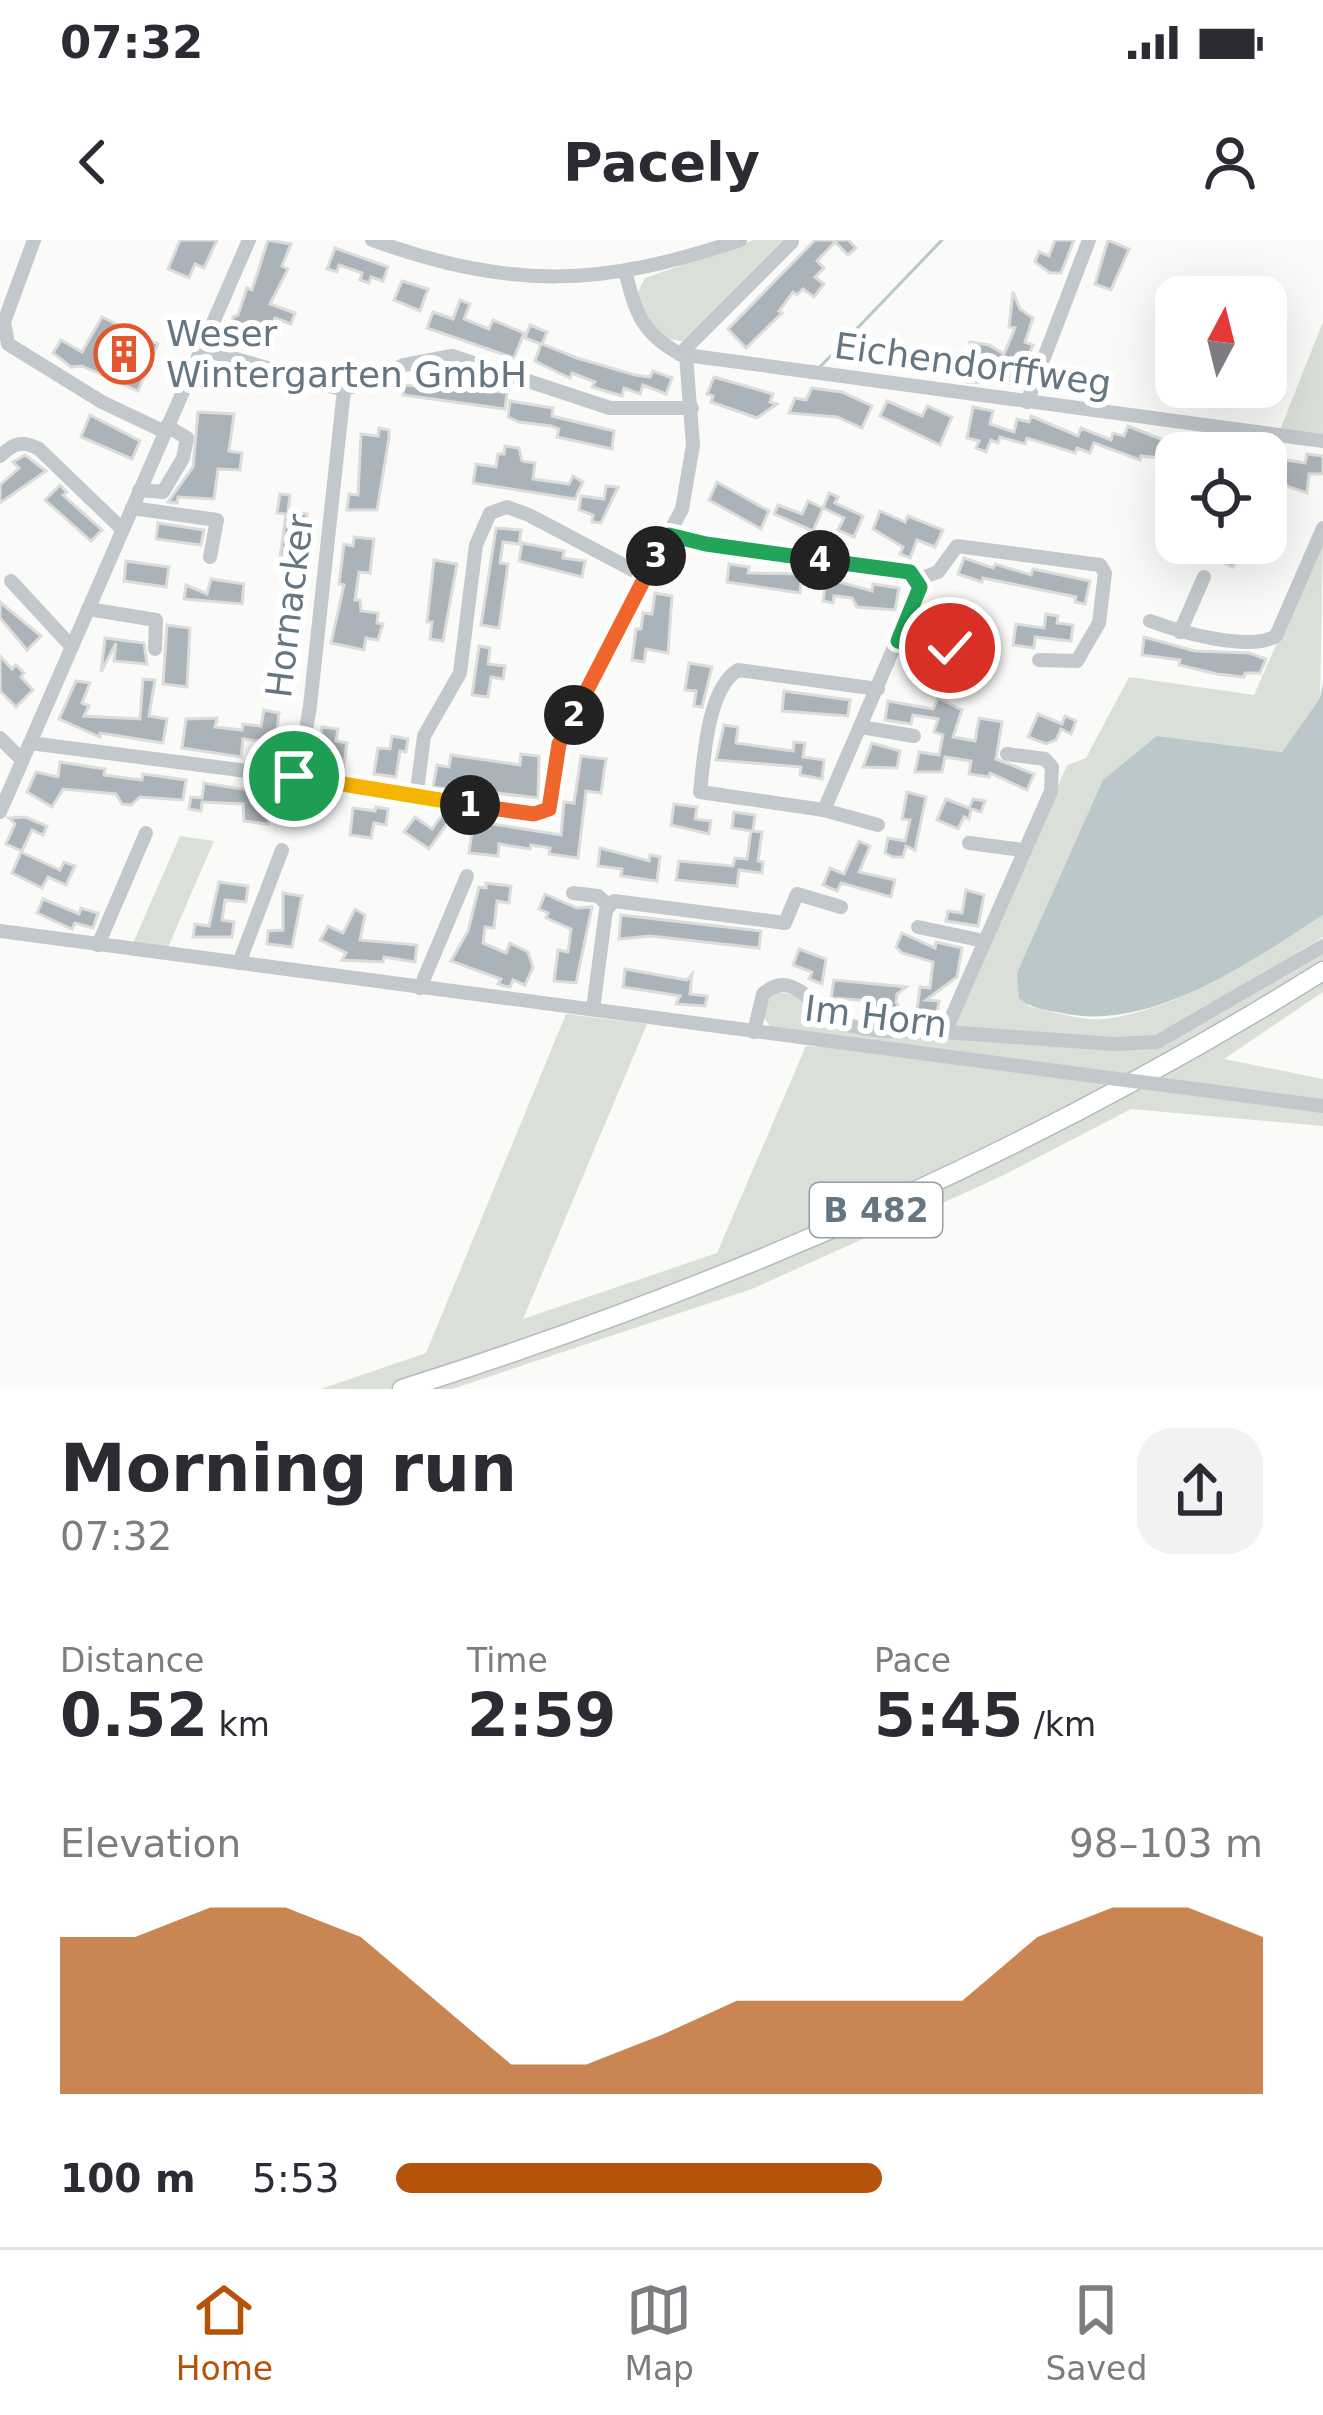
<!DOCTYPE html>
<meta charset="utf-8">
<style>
:root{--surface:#fff;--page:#f2f2f3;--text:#2b2b33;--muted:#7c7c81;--line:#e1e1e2;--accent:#b45309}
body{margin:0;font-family:"DejaVu Sans",sans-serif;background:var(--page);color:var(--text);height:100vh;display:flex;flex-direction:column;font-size:45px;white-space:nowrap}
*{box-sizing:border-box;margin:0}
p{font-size:39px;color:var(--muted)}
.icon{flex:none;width:66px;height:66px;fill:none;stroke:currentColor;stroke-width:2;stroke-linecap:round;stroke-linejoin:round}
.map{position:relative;height:1149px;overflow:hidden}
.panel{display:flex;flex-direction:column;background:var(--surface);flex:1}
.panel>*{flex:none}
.needle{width:78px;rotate:7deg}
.controls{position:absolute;left:1155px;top:36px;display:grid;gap:24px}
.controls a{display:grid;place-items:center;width:132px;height:132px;border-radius:24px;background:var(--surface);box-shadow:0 12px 48px #0002;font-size:60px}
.pin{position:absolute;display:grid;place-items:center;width:102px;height:102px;color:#fff;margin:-51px;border:6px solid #fff;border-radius:50%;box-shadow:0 3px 12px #0007}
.km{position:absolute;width:60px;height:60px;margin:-30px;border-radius:50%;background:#222;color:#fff;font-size:33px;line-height:60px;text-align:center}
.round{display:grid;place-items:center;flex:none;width:126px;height:126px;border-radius:36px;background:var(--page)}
.headline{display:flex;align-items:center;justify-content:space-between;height:204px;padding:0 60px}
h1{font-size:66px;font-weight:800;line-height:90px}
.metrics{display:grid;grid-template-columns:repeat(3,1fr);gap:18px;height:204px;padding:12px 60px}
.metrics div{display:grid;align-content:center}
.metrics b{font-size:60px;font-weight:800}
.metrics small{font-size:33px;font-weight:400}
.metrics p{font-size:33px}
.chart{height:336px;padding:24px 60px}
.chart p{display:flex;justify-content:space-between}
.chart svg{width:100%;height:216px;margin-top:12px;fill:var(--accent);opacity:.7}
ul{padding:0 60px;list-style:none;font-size:39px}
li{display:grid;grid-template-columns:192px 144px 1fr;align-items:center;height:90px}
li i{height:30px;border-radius:15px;background:var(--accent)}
.status{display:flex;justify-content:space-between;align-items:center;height:84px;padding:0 60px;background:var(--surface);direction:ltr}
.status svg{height:33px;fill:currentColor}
header{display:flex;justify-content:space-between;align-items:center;height:156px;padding:0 60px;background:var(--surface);font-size:54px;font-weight:800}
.tabs{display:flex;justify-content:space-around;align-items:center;height:168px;border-top:3px solid var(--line);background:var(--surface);font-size:33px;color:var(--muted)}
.tabs a{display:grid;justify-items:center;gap:6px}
.tabs .on{color:var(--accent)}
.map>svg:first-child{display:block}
.green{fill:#dadfd7}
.water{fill:#bbc7cb}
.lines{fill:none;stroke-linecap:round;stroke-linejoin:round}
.stream{stroke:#bbc7cb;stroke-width:3}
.building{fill:#aab3b9;stroke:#dcdcda;stroke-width:3}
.major-casing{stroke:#b5babe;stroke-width:21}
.minor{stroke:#c3c8cc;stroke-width:14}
.major{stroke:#fff;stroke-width:18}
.minor-bridge{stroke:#c3c8cc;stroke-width:14}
.split-1-casing{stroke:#fff;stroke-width:24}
.split-2-casing{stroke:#fff;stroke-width:24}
.split-3-casing{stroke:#fff;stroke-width:24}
.split-4-casing{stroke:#fff;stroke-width:24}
.split-5-casing{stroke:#fff;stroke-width:24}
.split-6-casing{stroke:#fff;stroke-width:24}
.split-1{stroke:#f5b400;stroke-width:15}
.split-2{stroke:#f0652b;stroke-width:15}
.split-3{stroke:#f0652b;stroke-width:15}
.split-4{stroke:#22a559;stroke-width:15}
.split-5{stroke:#22a559;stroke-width:15}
.split-6{stroke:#f5b400;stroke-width:15}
.labels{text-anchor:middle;stroke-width:12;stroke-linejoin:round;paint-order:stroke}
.shield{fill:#fff;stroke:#939fa8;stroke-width:3}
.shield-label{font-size:33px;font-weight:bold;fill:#657683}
.poi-label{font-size:36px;fill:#657683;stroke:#fff;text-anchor:start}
.street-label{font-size:36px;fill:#657683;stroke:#fff}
</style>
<div class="status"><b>07:32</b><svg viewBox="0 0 49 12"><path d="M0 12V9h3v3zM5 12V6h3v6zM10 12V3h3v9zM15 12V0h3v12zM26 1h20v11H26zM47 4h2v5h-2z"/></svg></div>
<header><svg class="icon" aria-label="back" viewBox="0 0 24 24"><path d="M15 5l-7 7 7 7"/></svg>Pacely<svg class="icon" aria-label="person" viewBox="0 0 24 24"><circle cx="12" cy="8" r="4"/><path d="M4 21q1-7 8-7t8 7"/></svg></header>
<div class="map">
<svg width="1323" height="1149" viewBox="0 0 1323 1149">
<rect width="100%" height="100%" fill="#fafaf8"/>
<!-- green -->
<g class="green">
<path d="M754,0H786L683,101C656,101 644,78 637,54L645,38Z"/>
<polygon points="1323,82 1323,197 1280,190"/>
<path d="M1323,298L1320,458L1282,512L1157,496L1028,766C1055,772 1085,783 1112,778C1190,764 1258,716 1323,675V697L1161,794L1117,801L953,790L1067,525L1086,518L1129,437L1254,455Z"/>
<polygon points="180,596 214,601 168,707 133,703"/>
<path d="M1323,712V752L1224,819L1323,839V886L1131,869L1002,936L752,1049L452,1149H321L426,1113L566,774L647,784L523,1079L717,1013L806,806L817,807L824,798L771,788L761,773L768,754C796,749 809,762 830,781L1159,804Z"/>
</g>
<!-- water -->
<path class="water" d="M1323,443V675C1251,721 1151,793 1062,773C1046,770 1032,769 1019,758L1017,733L1103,540L1157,496L1282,512L1320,458Z"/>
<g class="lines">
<!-- stream -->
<polyline class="stream" points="819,128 942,0"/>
</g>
<!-- building -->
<g class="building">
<polygon points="180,0 217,0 204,28 195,24 189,38 168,29"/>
<polygon points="268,0 291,4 282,26 288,29 270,64 295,73 291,84 275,78 271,89 263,86 258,98 247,96 245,102 231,96 233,77 238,75 247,48 252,50"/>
<polygon points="815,0 848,0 856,8 848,15 835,2 817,21 824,28 815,37 824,44 814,57 803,49 797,55 793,52 779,71 782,73 746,108 728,89"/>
<polygon points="1055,0 1074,0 1061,33 1050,33 1035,22 1039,12 1049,16"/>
<polygon points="1108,0 1129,9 1111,50 1095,44"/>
<polygon points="335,8 388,27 383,41 371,37 369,43 360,40 362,33 339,25 337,32 327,29"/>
<polygon points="402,41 428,49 420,71 394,60"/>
<polygon points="1013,52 1020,69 1033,78 1025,102 1033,105 1026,121 1016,118 1017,144 967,142 967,136 974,137 977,118 968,116 970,102 989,105 1004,114 1015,88 1009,87"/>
<polygon points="460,60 470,64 464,79 489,89 493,80 524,93 514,118 427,88 433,72 453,79"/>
<polygon points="102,77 158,104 138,151 82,126 71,127 53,113 61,100 82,112"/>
<polygon points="530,85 547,92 542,104 577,118 635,135 650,137 653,131 672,138 666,154 643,145 640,154 624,148 622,156 592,147 595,142 572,133 570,138 559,133 535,121 541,104 525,98"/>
<polygon points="714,137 773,154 770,162 777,164 757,178 711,162 713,156 707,154"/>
<polygon points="417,139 477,144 477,148 507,153 505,169 403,155 404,145 416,146"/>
<polygon points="812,148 842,152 872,166 862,188 837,177 789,173 795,158 806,160"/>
<polygon points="510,161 553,168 552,176 614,191 612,209 557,197 559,189 551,186 519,182 508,177"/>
<polygon points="887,161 922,176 927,166 952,177 940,205 880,176"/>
<polygon points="973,167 993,171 990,184 1014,192 1017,179 1029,182 1031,176 1078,196 1081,188 1111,200 1113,193 1124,196 1128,186 1181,207 1185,199 1221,213 1176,213 1176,225 1158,218 1141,216 1140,220 1094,203 1090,213 1077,208 1075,213 1027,198 1025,204 1000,197 998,203 991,200 986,212 976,208 979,201 967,198"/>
<polygon points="198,172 234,174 229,211 242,213 240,230 218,229 214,259 178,257 177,263 168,262 193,227"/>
<polygon points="90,175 140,201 132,219 81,197"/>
<polygon points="379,188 389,190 389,198 377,270 347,270 349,254 358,255 361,194 378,196"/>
<polygon points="505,206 519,208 522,221 535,223 533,239 569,244 573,236 583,242 575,259 473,243 476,224 496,227 498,214 504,214"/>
<polygon points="1272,210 1283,215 1281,219 1305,223 1307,214 1323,216 1323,234 1309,234 1307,253 1275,242 1278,234 1266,229"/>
<polygon points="25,215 46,231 0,263 0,245 19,228 13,222"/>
<polygon points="717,242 769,271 761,289 709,260"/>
<polygon points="60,245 67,252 63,255 102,290 91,301 45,260"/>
<polygon points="606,246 618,247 601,283 592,282 593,275 579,270 581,256 604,259"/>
<polygon points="829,253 838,257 835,263 863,276 854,297 838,290 844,278 823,268 813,291 774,274 778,265 802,274 808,261 823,268"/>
<polygon points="280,254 290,255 288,272 307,274 300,320 280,317 286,274 277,273"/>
<polygon points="880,271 905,282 908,276 943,290 935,307 917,300 910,318 900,314 903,307 873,289"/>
<polygon points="158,283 204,290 201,305 156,299"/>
<polygon points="496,288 521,290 519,304 503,302 500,323 508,324 499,388 481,385"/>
<polygon points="354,297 374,299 370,333 359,332 355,360 360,360 361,371 378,373 377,383 383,384 378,400 366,398 364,410 331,403 344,345 339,344 344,304 353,306"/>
<polygon points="522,303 564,311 563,318 585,321 582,337 519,321"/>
<polygon points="1179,303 1223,303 1240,311 1233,327"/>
<polygon points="964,318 993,328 995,324 1031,335 1033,329 1090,341 1085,364 1075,362 1076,357 983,338 982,342 958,334"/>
<polygon points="434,320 457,324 443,401 430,399 432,382 427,382"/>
<polygon points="126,321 169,327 166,347 124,341"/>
<polygon points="729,324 749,327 748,333 802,334 800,353 727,342"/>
<polygon points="826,338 872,351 873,344 899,348 895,370 857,367 852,358 834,356 833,363 823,361"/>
<polygon points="211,339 244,344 242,364 184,359 186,345 207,354"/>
<polygon points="655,353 672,356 668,413 646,409 644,422 632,420 636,389 641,389 643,373 652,374"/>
<polygon points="0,362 41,396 27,410 0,378"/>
<polygon points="1046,374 1058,376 1057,383 1073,385 1071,401 1035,397 1034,408 1013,405 1016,384 1044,388"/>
<polygon points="167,385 190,388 187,447 163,444"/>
<polygon points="1144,397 1195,411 1249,413 1266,419 1260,433 1245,433 1244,437 1217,434 1179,425 1180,420 1142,415"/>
<polygon points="105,398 144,403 147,424 114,421 116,403 101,432"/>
<polygon points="479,406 490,408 488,424 505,426 503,439 491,437 488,457 472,455"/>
<polygon points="0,416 12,429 16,425 24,433 21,437 33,450 16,467 0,451"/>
<polygon points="689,423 712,427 702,467 694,466 696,451 685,450"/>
<polygon points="143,439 155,440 149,476 167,479 163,503 100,493 100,497 59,479 76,441 90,443 82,463 89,466 84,476 140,479"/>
<polygon points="784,451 850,460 848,476 782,471"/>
<polygon points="938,458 962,470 953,497 975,501 979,478 1002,482 996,519 1034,534 1027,550 990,533 989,537 969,534 971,521 945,517 942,532 915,532 919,512 939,515 943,495 934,492 938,479 913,475 911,484 885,480 888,461 933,469"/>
<polygon points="264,470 279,473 277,491 287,493 283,521 259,517 261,501 243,499 241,517 182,508 186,479 217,478 215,487 242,490 243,484 261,486"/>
<polygon points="1038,474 1062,484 1065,476 1076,481 1071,494 1061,489 1056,500 1046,504 1028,497"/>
<polygon points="724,485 738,487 736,503 793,511 794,502 805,503 803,517 824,520 822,539 800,535 801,527 716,520"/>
<polygon points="322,487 338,489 336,501 347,503 343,530 315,526"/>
<polygon points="392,496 408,499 406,512 400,511 396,537 374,534 378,508 390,509"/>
<polygon points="872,503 900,511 897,528 863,527"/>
<polygon points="521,514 539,516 538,558 480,551 477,542 474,546 456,544 454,550 433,547 437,525 449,527 451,515 520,525"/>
<polygon points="581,516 606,519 601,553 586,551 578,618 549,614 550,608 531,605 530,609 499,604 498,616 469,613 473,584 480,582 561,595 564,562 574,563"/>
<polygon points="60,522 105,529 104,535 134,539 142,540 143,534 186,540 183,560 140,557 131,565 122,564 116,554 63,549 52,567 27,552 36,532 58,537"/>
<polygon points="204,543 273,554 268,584 244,581 243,564 202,562 201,571 189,569 191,557 202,558"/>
<polygon points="907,552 926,557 915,610 906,606 903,617 893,617 885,613 888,598 905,601 910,580 902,579"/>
<polygon points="946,559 969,568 973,559 985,561 981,572 971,569 969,579 964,577 958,589 937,580"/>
<polygon points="674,564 697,567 695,579 711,581 709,594 671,585"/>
<polygon points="376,567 388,569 386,585 374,583 371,598 350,595 353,568 375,571"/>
<polygon points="444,572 452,577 429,609 404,592 415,577 432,589"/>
<polygon points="734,572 755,575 753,591 762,592 758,621 763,622 762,633 739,630 737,646 676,640 679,621 733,626 735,618 747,619 751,591 732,588"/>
<polygon points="25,577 47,586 43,595 32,590 22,611 6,604 15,584 9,578"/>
<polygon points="859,601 870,606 859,632 895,640 891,657 841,643 837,651 823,645 830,628 844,634"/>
<polygon points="600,608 649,621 650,615 660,617 657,641 621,636 622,629 598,626"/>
<polygon points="21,612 60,630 64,622 75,626 66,645 48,637 42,648 12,633"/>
<polygon points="219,642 248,646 246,662 225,660 222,680 234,682 232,697 193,697 195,684 209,686"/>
<polygon points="486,643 511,646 509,663 497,661 494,688 485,687 483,703 506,713 510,703 528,712 533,727 525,745 513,740 510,747 504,746 498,744 501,739 451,721 468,691 479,647 486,648"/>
<polygon points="966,650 984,655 978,686 946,681 948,671 962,673"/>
<polygon points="283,653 302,656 292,707 267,704 268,691 283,690"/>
<polygon points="545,654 577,668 592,667 576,743 554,741 558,710 568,712 571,689 546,678 548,673 539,669"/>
<polygon points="43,659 79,674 81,668 98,673 93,688 75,683 72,689 37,673"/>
<polygon points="355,669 365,675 360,700 417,705 415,722 384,717 383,722 342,720 346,713 320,700 328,686 343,693"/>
<polygon points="621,675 761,691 759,708 650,696 619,699"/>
<polygon points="902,693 935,708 936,702 962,708 957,737 926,760 939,761 936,777 918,774 917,770 920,747 930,748 933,722 902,713 896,707"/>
<polygon points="799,709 826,719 822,744 809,739 812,732 793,725"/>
<polygon points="625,729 687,740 692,734 690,754 707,756 705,766 676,764 680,756 623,747"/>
<polygon points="834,740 906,747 897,754 896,762 903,772 872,767 873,761 831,758"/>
</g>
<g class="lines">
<!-- major casing -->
<g class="major-casing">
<path id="major" d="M402,1149C725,1047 1035,911 1323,731"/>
</g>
<!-- minor -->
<g class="minor">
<polyline points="34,0 4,82 8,104 102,162 165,192"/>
<path d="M372,0C512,50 601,47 740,0"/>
<path d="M626,34C635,73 643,94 680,114"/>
<polyline points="201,109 344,150 404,125 452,116 610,168 692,168"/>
<polyline points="680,114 792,2"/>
<polyline points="686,115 1323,201"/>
<polyline points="1027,162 1089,0"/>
<polyline points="1258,213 1267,194"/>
<path d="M0,216C14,203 22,200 39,209L122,289"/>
<polyline points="139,250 163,252 183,218 187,198 167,186"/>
<polyline points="132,268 217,280 210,317"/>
<polyline points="669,295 706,304 910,332 920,347 824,570"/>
<polyline points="918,339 938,332 957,306 1100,325 1105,333 1099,383 1077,421 1039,420"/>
<polyline points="11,341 72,407"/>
<polyline points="88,369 156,380 155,409"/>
<path d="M1150,381C1180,392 1249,412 1276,396L1323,288"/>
<polyline points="1180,392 1204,337"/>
<polyline points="898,401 950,408"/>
<polyline points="861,487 914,496"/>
<polyline points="0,498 22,520"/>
<polyline points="30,503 294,537 299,531 310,466 344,150"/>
<polyline points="294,537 534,574 549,569 559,504 682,269 693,205 686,115 680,114"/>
<polyline points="416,558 424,496 460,433 476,305 490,273 507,267 529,275 644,336"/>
<path d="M824,570L700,552C704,519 707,449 738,430L878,449"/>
<polyline points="824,570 878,585"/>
<polyline points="0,572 249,0"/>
<polyline points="969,603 1023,610"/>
<polyline points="573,653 598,656 608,665"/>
<polyline points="918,687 984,701"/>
<polyline points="0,691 1102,837"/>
<polyline points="98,705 146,593"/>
<polyline points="239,723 282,610"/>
<polyline points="420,748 467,636"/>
<polyline points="593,769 606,670 614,661 785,683 797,654 841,667"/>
<path d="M754,792L763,754C794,726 815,772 842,783C872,794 913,791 945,792L1051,551L1052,527L1045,519L1007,514"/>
<polyline points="945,792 1114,804 1157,802 1323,706"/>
<polyline points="1195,849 1323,866"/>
</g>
<!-- major -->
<use href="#major" class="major"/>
<!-- minor-bridge -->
<polyline class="minor-bridge" points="1102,837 1195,849"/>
</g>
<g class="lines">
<!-- split-1 casing -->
<g class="split-1-casing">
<polyline id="split-1" points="294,536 470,565"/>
</g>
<!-- split-2 casing -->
<g class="split-2-casing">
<polyline id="split-2" points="470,565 534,574 549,569 559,504 574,475"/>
</g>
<!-- split-3 casing -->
<g class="split-3-casing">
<polyline id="split-3" points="574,475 656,316"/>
</g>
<!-- split-4 casing -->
<g class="split-4-casing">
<polyline id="split-4" points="656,316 669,295 706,304 820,320"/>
</g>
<!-- split-5 casing -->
<g class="split-5-casing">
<polyline id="split-5" points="820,320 910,332 920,347 898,401 909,403"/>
</g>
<!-- split-6 casing -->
<g class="split-6-casing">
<polyline id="split-6" points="909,403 950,408"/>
</g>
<!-- split-1 -->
<use href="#split-1" class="split-1"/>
<!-- split-2 -->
<use href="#split-2" class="split-2"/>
<!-- split-3 -->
<use href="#split-3" class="split-3"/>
<!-- split-4 -->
<use href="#split-4" class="split-4"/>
<!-- split-5 -->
<use href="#split-5" class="split-5"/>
<!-- split-6 -->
<use href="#split-6" class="split-6"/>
</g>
<!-- icons -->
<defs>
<g id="building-ring" transform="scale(3)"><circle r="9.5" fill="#fff" stroke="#e4572e" stroke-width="1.5"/><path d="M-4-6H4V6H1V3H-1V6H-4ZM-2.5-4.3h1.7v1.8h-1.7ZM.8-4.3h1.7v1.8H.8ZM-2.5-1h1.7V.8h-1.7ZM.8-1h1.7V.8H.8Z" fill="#e4572e"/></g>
</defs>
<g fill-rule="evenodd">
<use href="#building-ring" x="124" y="114"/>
</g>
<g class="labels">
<!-- shield labels -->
<rect class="shield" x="810" y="943" width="132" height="54" rx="9"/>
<g class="shield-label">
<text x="876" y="982">B 482</text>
</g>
<!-- poi labels -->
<g class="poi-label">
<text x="166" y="106">Weser<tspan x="166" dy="41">Wintergarten GmbH</tspan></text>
</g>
<!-- street labels -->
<g class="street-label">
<text transform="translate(973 124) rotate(8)" y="13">Eichendorffweg</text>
<text transform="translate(289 366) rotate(-83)" y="13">Hornacker</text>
<text transform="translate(876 776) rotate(7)" y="13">Im Horn</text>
</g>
</g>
</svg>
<div class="controls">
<a><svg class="needle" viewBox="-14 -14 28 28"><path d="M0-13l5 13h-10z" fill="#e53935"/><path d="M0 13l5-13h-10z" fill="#7c7c81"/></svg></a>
<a><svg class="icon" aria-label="locate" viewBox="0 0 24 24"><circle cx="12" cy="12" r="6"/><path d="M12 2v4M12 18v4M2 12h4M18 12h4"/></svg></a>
</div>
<div class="pin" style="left:294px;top:536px;background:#1e9e55"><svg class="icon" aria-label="arrive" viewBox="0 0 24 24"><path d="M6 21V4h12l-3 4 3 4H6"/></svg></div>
<div class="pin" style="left:950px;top:408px;background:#d93025"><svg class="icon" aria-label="check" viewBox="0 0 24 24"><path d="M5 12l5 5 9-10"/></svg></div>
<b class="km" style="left:470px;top:565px">1</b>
<b class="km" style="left:574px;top:475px">2</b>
<b class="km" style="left:656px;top:316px">3</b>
<b class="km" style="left:820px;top:320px">4</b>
</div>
<section class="panel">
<div class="headline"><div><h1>Morning run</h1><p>07:32</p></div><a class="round"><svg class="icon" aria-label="share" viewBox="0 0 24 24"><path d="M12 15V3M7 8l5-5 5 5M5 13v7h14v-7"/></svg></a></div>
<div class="metrics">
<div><p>Distance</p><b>0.52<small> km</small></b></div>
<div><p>Time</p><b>2:59</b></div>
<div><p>Pace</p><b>5:45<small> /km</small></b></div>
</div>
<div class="chart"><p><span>Elevation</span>98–103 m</p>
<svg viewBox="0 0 160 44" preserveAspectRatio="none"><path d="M0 44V12L10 12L20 6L30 6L40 12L50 25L60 38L70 38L80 32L90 25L100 25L110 25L120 25L130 12L140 6L150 6L160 12V44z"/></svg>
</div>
<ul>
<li><b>100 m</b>5:53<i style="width:56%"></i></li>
</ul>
</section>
<nav class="tabs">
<a class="on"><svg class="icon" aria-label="home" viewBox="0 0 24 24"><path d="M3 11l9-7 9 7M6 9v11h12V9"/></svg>Home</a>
<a><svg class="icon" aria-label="map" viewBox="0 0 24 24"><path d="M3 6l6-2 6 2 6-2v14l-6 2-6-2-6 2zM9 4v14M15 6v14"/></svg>Map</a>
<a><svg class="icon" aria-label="saved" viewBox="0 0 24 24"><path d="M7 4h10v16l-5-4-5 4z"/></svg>Saved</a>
</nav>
